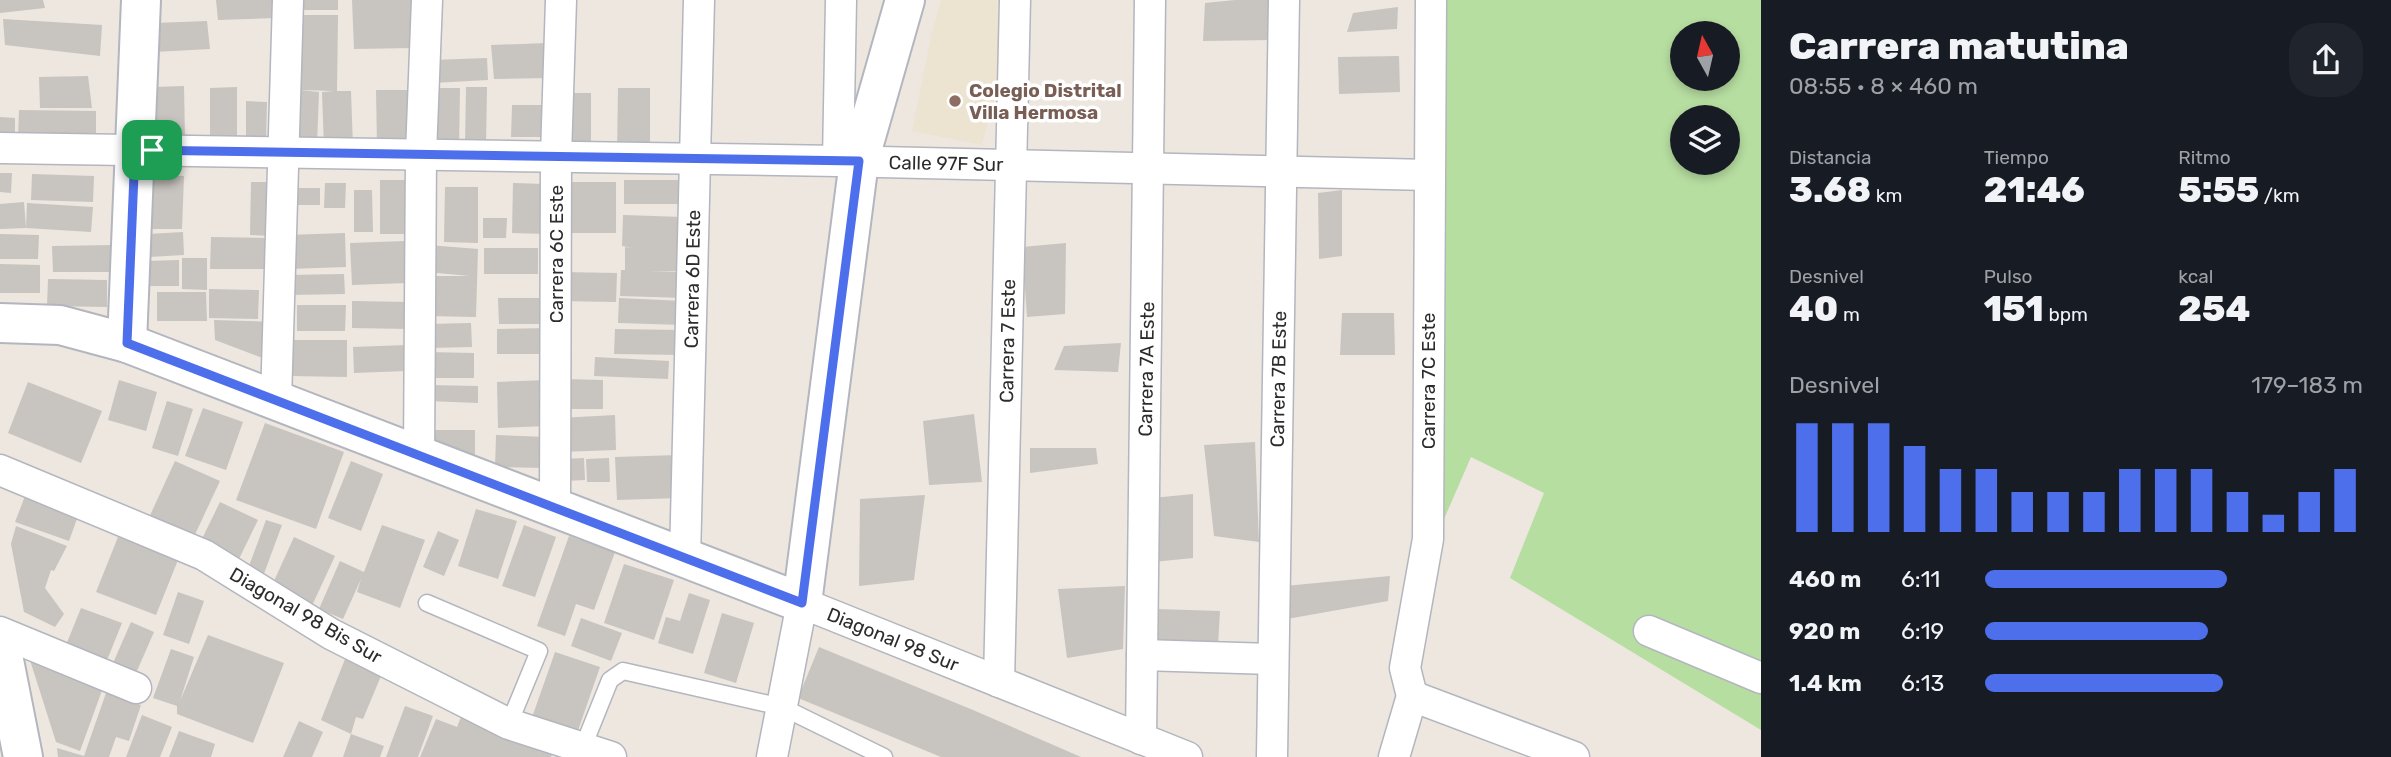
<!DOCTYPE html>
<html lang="es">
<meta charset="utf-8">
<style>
:root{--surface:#171b24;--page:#20242c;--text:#f1f3f6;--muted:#9ea1a6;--accent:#4e6feb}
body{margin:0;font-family:Rubik,sans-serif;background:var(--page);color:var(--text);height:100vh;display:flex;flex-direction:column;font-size:26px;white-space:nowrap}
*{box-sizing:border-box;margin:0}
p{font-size:23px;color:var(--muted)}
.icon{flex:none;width:38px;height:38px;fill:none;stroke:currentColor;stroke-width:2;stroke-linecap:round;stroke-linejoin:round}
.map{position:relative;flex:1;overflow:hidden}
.details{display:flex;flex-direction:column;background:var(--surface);width:630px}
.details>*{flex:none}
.needle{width:46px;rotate:352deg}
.tools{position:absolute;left:1670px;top:21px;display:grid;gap:14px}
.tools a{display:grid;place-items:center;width:70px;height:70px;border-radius:50%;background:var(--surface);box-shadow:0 4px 10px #0003;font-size:35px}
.pin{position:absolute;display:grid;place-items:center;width:60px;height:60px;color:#fff;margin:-30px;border-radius:14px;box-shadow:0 4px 10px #0006}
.round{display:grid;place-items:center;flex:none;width:74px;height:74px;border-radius:28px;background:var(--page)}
.summary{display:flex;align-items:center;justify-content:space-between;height:119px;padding:0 28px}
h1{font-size:38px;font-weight:800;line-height:52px}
.metrics{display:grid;grid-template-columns:repeat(3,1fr);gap:10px;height:119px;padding:7px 28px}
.metrics div{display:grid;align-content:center}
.metrics b{font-size:35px;font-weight:800}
.metrics small{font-size:19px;font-weight:400}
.metrics p{font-size:19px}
.chart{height:196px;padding:14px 28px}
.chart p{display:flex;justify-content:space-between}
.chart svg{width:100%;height:126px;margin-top:7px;stroke:var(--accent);stroke-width:6}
ul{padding:0 28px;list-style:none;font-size:23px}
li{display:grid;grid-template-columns:112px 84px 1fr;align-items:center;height:52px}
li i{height:18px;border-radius:9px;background:var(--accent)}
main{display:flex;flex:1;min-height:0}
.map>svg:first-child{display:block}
.education{fill:#ece3d1}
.green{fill:#b7dea1;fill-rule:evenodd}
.building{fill:#c8c4bf}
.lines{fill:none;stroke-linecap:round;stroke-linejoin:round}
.service-casing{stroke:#b3b6be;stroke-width:19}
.minor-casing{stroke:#b3b6be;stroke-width:33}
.tertiary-casing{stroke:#b3b6be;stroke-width:42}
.service{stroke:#fff;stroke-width:16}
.minor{stroke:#fff;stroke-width:30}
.tertiary{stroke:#fff;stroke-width:38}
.route-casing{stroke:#fff;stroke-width:14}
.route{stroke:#4e6feb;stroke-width:9}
.education-dot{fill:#8d6e63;stroke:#fff;stroke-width:2.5}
.labels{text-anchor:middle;stroke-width:7;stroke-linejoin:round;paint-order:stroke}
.education-label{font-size:19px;font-weight:bold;fill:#785e54;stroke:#fff;text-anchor:start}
.street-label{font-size:19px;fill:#2c2c2c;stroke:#fff}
</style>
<main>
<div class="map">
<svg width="1761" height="757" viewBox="0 0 1761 757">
<rect width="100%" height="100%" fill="#ede7e0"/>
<!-- education -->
<polygon class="education" points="941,0 997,0 1001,71 982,145 912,131 931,36"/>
<!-- green -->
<path class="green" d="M1444,0H1761V730L1510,578L1544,493L1471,457L1438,533ZM1682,33H1727V79H1682ZM1682,117H1727V163H1682Z"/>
<!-- building -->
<g class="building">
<polygon points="0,0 43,0 45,8 0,13"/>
<polygon points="216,0 273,0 275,18 218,20"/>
<rect x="298" y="0" width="40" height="10"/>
<polygon points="352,0 412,0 413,48 354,49"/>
<polygon points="1235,0 1273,0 1273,40 1203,41 1205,3"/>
<polygon points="1398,7 1397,29 1347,32 1353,13"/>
<polygon points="298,15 338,15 337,91 351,91 353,147 324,148 322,92 334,91 300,90 319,92 317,145 291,144"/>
<polygon points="3,19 102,25 100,56 5,45"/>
<polygon points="207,21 210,49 154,52 155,23"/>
<polygon points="547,43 549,78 494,79 491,45"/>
<polygon points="1399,56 1400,92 1339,94 1338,57"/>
<polygon points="487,58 488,80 433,83 432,60"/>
<polygon points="88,76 92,108 40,108 39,77"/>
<polygon points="184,86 185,139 155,141 154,87"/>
<polygon points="237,87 237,143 210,144 210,88"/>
<polygon points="466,87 487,87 486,145 465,145"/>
<polygon points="433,88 460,88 459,149 432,148"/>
<polygon points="618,88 650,88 650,152 617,152"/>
<polygon points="376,90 407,90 408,145 377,146"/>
<rect x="566" y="93" width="25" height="59"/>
<polygon points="246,101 267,102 266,143 246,143"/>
<polygon points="512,105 543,105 543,137 511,137"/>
<polygon points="19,110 96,111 96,138 18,138"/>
<polygon points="0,117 15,118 15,140 0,140"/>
<polygon points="0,173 12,173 11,193 0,192"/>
<polygon points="32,174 94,176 93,202 31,200"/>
<polygon points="153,175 184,176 182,229 152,229"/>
<polygon points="380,180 413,180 412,234 380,234"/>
<rect x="624" y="180" width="54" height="24"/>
<polygon points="251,182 277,182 275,236 250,235"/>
<rect x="566" y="182" width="50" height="51"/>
<polygon points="325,183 346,183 345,208 324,208"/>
<polygon points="513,183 546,184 545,234 512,233"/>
<polygon points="445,187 478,187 478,243 444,242"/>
<rect x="293" y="188" width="27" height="17"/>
<polygon points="354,190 372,190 373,232 354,232"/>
<polygon points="1342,190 1342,256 1319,259 1318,193"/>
<polygon points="24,202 26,228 0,229 0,204"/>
<polygon points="27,203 93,207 91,232 26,228"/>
<polygon points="623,215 683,217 685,271 649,271 686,272 685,298 620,296 621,270 625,270 625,247 633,248 622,246"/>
<polygon points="483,218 507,218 506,238 483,238"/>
<polygon points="183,232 184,255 149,257 148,234"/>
<polygon points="345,233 346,267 289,269 288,235"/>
<polygon points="0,234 39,235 38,259 0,259"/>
<polygon points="211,237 273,238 273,269 210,269"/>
<polygon points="405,241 407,283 352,285 350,243"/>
<polygon points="1066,243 1065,314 1027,317 1022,247"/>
<polygon points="114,245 115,272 53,272 52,246"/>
<polygon points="428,245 478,249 476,317 426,316 427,276 470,276 426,272"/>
<rect x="484" y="248" width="54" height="26"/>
<polygon points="182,258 207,258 207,290 182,289"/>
<polygon points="179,260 179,286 146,286 146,261"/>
<polygon points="0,264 40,265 40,293 0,293"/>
<polygon points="561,272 617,273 616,302 560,301"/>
<polygon points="344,274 345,294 288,295 288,275"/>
<polygon points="48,279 107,280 107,307 47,306"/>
<polygon points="209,289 259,290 258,319 209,318"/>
<polygon points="157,292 206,292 207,321 157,321"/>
<polygon points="498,298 553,298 553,324 499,324"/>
<polygon points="619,298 684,301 683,325 618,323"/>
<polygon points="352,301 409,302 409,329 352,328"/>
<polygon points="297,305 346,305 345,331 297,331"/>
<polygon points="1342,313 1394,313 1395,355 1340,355"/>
<polygon points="214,320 277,322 273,362 215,340"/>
<polygon points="471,323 472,347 429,348 428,324"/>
<polygon points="550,328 551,354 497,354 497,329"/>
<polygon points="615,329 682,330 682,355 614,354"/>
<polygon points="290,340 347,340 347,377 289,376"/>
<polygon points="1121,343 1118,372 1054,370 1064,346"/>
<polygon points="406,345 407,371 354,373 353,347"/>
<polygon points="427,352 474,353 474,378 426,378"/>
<polygon points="595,357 669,361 668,379 594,376"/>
<polygon points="563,379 603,380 603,409 563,409"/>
<polygon points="119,380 157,392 146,431 108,420"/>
<polygon points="547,380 549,426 498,428 497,382"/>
<polygon points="28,382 102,411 81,463 8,433"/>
<polygon points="429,385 478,386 478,403 428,401"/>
<polygon points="167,401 193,409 178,456 152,448"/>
<polygon points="203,408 243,422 226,470 185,456"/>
<polygon points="974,414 982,482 929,485 923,421"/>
<polygon points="615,415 616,450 560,452 559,418"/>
<polygon points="265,423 344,452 316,529 236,500"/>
<polygon points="425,430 475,430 475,461 425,444"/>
<polygon points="496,435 547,437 546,468 495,467"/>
<polygon points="1255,442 1259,542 1214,536 1204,445"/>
<polygon points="1030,448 1096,448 1098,464 1030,473"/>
<polygon points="678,455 680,498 617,500 615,457"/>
<polygon points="584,458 585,480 564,481 563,459"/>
<polygon points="609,458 610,482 587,482 586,459"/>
<polygon points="175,461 220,481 191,543 147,522"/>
<polygon points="351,461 383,474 361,531 328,518"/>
<polygon points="1193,494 1193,558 1153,562 1152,498"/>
<polygon points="925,495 914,580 859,586 860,499"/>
<polygon points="25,496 78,516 69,541 15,522"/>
<polygon points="220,502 258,520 237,563 199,545"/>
<polygon points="476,509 517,521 498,579 458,566"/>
<polygon points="266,520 282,525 262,579 246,574"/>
<polygon points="382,525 425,540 400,608 357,592 361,579 343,619 319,609 340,561 364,572"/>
<polygon points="524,525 556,537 535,597 502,586"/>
<polygon points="16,526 67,546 54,571 51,570 45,588 64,614 55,627 24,612 11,544"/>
<polygon points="438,531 459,540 444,576 423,567"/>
<polygon points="569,536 615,552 594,610 576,604 565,636 537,626"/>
<polygon points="118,537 178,560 156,615 96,592"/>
<polygon points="294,537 335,556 310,610 269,592"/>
<polygon points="624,564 674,580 654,640 604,623"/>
<polygon points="1390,576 1388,601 1287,619 1285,586"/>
<polygon points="1125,586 1123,649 1067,658 1058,589"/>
<polygon points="178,592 204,601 189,644 163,635"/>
<polygon points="689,593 710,600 693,654 658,643 666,617 680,621"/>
<polygon points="81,608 122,623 105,665 64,650"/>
<polygon points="1157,609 1220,611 1218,645 1154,643"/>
<polygon points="722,613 754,623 736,683 704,673"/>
<polygon points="581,618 622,633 611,661 571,646"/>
<polygon points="131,622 154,632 133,680 110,670"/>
<polygon points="208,635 284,663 253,743 177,714 177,706 153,698 171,649 194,657 180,701"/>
<polygon points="819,647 973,710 1081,757 941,757 798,698"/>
<polygon points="555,652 600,667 574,742 529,726"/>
<polygon points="29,657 104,685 80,751 56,742"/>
<polygon points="345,659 381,676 363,719 356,717 351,734 321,720"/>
<polygon points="106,693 141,705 129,741 116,737 109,757 58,757 57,748 84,756"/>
<polygon points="405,706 433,716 418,757 386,757"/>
<polygon points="463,712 555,749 551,757 420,757 436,719 457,727"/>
<polygon points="142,715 172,727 160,757 126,757"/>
<polygon points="299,721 323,732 312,757 283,757"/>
<polygon points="179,731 215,744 211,757 169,757"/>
<polygon points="351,734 384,746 380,757 343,757"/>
</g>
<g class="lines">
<!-- service casing -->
<g class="service-casing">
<g id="service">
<polyline points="427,603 539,651 509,724"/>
<polyline points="583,747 610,680 623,671 782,707 884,757"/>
</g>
</g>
<!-- minor casing -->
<g class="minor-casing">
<g id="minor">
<polyline points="0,148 838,161 1429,175"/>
<polyline points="838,161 841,0"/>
<polyline points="276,401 288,0"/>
<polyline points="419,456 421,154 427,0"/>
<polyline points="0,470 204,555 331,634 509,724 611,757"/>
<polyline points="555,508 556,156 561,0"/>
<polyline points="685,558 699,0"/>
<polyline points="1649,631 1761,678"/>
<polyline points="0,632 136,688"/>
<polyline points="1142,655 1273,659"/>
<polyline points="999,682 1015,0"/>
<polyline points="1412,696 1574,757"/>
<polyline points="1141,739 1150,0"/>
<polyline points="772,757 802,603 1187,757"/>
<polyline points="1272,757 1284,0"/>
<polyline points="1394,757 1412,696 1405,668 1428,539 1431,0"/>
</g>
</g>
<!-- tertiary casing -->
<g class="tertiary-casing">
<g id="tertiary">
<polyline points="0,323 60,325 127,343 802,603 859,161 905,0"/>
<polyline points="127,343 141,0"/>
<polyline points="0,640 23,757"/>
</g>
</g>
<!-- service -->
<use href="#service" class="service"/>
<!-- minor -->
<use href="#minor" class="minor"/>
<!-- tertiary -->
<use href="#tertiary" class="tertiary"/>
</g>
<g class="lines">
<!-- route casing -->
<g class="route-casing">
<polygon id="route" points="135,150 859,161 802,603 127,343"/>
</g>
<!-- route -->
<use href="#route" class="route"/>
</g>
<!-- markers -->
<circle class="education-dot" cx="955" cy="101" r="7"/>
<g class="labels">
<!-- education labels -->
<g class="education-label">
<text x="969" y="97">Colegio Distrital<tspan x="969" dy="22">Villa Hermosa</tspan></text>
</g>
<!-- street labels -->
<g class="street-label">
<text transform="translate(946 163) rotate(1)" y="7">Calle 97F Sur</text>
<text transform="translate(556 254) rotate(-90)" y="7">Carrera 6C Este</text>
<text transform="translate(692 279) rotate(-89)" y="7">Carrera 6D Este</text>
<text transform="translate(1007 341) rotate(-89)" y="7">Carrera 7 Este</text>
<text transform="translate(1146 369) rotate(-89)" y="7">Carrera 7A Este</text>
<text transform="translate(1278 379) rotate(-89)" y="7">Carrera 7B Este</text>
<text transform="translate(1428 381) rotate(-90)" y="7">Carrera 7C Este</text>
<text transform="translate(306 615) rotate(30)" y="7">Diagonal 98 Bis Sur</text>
<text transform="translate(893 639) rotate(22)" y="7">Diagonal 98 Sur</text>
</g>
</g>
</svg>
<div class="tools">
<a><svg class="needle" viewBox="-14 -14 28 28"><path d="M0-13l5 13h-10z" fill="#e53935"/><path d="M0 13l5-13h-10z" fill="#9ea1a6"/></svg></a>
<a><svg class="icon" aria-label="layers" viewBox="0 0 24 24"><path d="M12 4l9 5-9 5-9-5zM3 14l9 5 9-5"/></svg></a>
</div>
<div class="pin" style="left:152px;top:150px;background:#1e9e55"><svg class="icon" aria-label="arrive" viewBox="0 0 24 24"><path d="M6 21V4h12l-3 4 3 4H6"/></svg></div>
</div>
<section class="details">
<div class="summary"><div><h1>Carrera matutina</h1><p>08:55 · 8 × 460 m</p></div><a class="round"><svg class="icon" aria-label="share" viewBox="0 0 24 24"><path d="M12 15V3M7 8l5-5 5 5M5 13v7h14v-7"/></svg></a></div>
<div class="metrics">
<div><p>Distancia</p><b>3.68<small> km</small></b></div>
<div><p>Tiempo</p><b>21:46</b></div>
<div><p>Ritmo</p><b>5:55<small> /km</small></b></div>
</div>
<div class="metrics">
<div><p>Desnivel</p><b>40<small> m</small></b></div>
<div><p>Pulso</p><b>151<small> bpm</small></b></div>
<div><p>kcal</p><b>254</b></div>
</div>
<div class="chart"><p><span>Desnivel</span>179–183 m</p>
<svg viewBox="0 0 160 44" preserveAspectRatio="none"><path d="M5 44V6M15 44V6M25 44V6M35 44V14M45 44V22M55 44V22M65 44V30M75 44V30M85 44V30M95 44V22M105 44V22M115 44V22M125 44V30M135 44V38M145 44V30M155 44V22"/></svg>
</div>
<ul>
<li><b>460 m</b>6:11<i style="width:64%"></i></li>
<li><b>920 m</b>6:19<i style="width:59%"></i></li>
<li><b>1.4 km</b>6:13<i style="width:63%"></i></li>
</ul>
</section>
</main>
